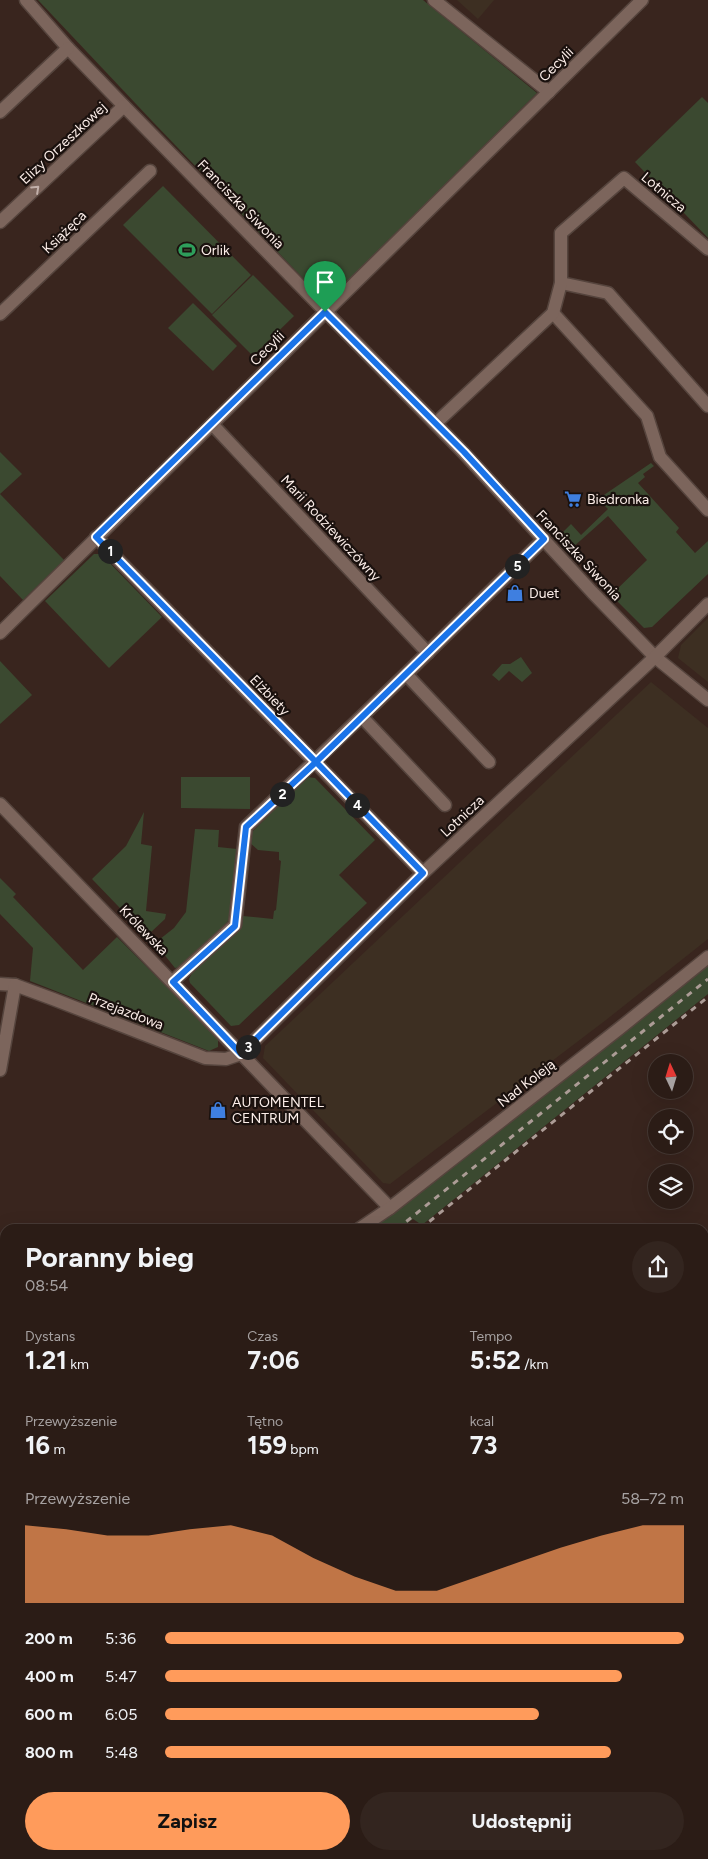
<!DOCTYPE html>
<html lang="pl">
<meta charset="utf-8">
<style>
:root{--surface:#2b1c16;--page:#33251f;--text:#f1f3f6;--muted:#a6a1a1;--line:#473a35;--accent:#ff9b5b}
body{margin:0;font-family:Figtree,sans-serif;background:var(--page);color:var(--text);height:100vh;display:flex;flex-direction:column;font-size:19px;white-space:nowrap}
*{box-sizing:border-box;margin:0}
p{font-size:16px;color:var(--muted)}
.icon{flex:none;width:28px;height:28px;fill:none;stroke:currentColor;stroke-width:2;stroke-linecap:round;stroke-linejoin:round}
.map{position:relative;flex:1;overflow:hidden}
.drawer{position:absolute;left:0px;top:1224px;width:709px;height:636px;display:flex;flex-direction:column;background:var(--surface);border-radius:15px 15px 0 0;box-shadow:0 5px 20px #0002,0 0 0 1px var(--line)}
.drawer>*{flex:none}
.needle{width:32px;rotate:356deg}
.buttons{position:absolute;left:648px;top:1054px;display:grid;gap:10px}
.buttons a{display:grid;place-items:center;width:45px;height:45px;border-radius:50%;background:var(--surface);box-shadow:0 5px 20px #0002,0 0 0 1px var(--line);font-size:25px}
.pin{position:absolute;display:grid;place-items:center;width:42px;height:42px;color:#fff;margin:-51px -21px;border-radius:50% 50% 50% 0;rotate:-45deg;box-shadow:0 0 5px #0007}
.pin .icon{rotate:45deg}
.km{position:absolute;width:25px;height:25px;margin:-12px;border-radius:50%;background:#222;color:#fff;font-size:14px;line-height:25px;text-align:center}
.round{display:grid;place-items:center;flex:none;width:52px;height:52px;border-radius:26px;background:var(--page)}
.headline{display:flex;align-items:center;justify-content:space-between;height:85px;padding:0 25px}
h1{font-size:28px;font-weight:700;line-height:38px}
.stats{display:grid;grid-template-columns:repeat(3,1fr);gap:8px;height:85px;padding:5px 25px}
.stats div{display:grid;align-content:center}
.stats b{font-size:25px;font-weight:700}
.stats small{font-size:14px;font-weight:400}
.stats p{font-size:14px}
.chart{height:140px;padding:10px 25px}
.chart p{display:flex;justify-content:space-between}
.chart svg{width:100%;height:90px;margin-top:5px;fill:var(--accent);opacity:.7}
.primary-button{display:flex;gap:10px;margin-top:auto;padding:10px 25px}
.primary-button a{flex:1;height:58px;border-radius:30px;background:var(--accent);color:#111;font-size:20px;font-weight:700;line-height:58px;text-align:center}
.primary-button a+a{background:var(--page);color:var(--text)}
ul{padding:0 25px;list-style:none;font-size:16px}
li{display:grid;grid-template-columns:80px 60px 1fr;align-items:center;height:38px}
li i{height:12px;border-radius:6px;background:var(--accent)}
.map>svg:first-child{display:block}
.industrial{fill:#3d2f22}
.green{fill:#3b4930}
.water{fill:#021219}
.lines{fill:none;stroke-linecap:round;stroke-linejoin:round}
.street-casing{stroke:#55443d;stroke-width:15}
.secondary-casing{stroke:#55443d;stroke-width:21}
.street{stroke:#7c655c;stroke-width:12}
.secondary{stroke:#7c655c;stroke-width:19}
.rail{stroke:#ac9c96;stroke-width:3;stroke-dasharray:6 6;stroke-linecap:butt}
.oneway{stroke:#c2b0aa}
.route-casing{stroke:#fff;stroke-width:10}
.route{stroke:#1a73e8;stroke-width:6}
.labels{text-anchor:middle;stroke-width:4.5;stroke-linejoin:round;paint-order:stroke}
.street-label{font-size:14px;fill:#fceee9;stroke:#1a110e}
.poi-label{font-size:14px;fill:#fceee9;stroke:#1a110e;text-anchor:start}
</style>
<div class="map">
<svg width="708" height="1859" viewBox="0 0 708 1859">
<rect width="100%" height="100%" fill="#39251e"/>
<!-- industrial -->
<g class="industrial">
<polygon points="457,0 494,0 478,19"/>
<polygon points="708,618 708,682 678,658 681,645"/>
<polygon points="651,682 708,728 708,939 606,1020 390,1184 383,1183 263,1058 265,1046"/>
<rect x="704" y="1383" width="4" height="125"/>
<polygon points="5,1553 5,1689 0,1684 0,1558"/>
<polygon points="76,1855 523,1855 525,1859 77,1859"/>
</g>
<!-- green -->
<g class="green">
<polygon points="38,0 423,0 537,93 328,300 320,296 153,122"/>
<polygon points="702,97 708,103 708,238 635,162"/>
<polygon points="163,186 251,275 212,314 123,225"/>
<polygon points="253,275 294,316 253,356 212,315"/>
<polygon points="193,303 237,346 213,371 168,328"/>
<polygon points="0,452 22,474 0,494"/>
<polygon points="651,463 654,466 643,474 645,477 638,483 679,528 676,532 695,553 708,541 708,574 652,627 644,628 611,595 647,560 608,516 572,548 577,554 574,556 558,537 571,524 581,535 608,509 598,499"/>
<polygon points="0,494 64,560 23,600 0,576"/>
<polygon points="94,554 101,554 162,617 109,668 45,601"/>
<polygon points="521,657 532,673 522,682 509,671 499,681 492,675 502,664 510,664"/>
<polygon points="0,661 32,695 0,724"/>
<polygon points="181,777 250,777 250,809 181,808"/>
<polygon points="307,777 315,778 375,840 339,875 367,903 239,1025 231,1026 190,983 189,979 192,973 242,925 243,916 273,919 274,911 276,910 281,861 279,860 279,852 258,850 249,842 252,832"/>
<polygon points="144,812 141,844 152,846 146,911 166,914 165,919 150,933 143,932 92,879 126,846"/>
<polygon points="195,829 219,830 218,847 237,849 230,919 217,933 180,967 175,968 155,943 174,928 186,912"/>
<polygon points="0,878 16,894 13,897 83,970 117,937 218,1038 218,1047 209,1051 30,981 33,948 0,914"/>
<polygon points="708,961 708,994 422,1225 423,1229 418,1229 422,1225 413,1219 400,1229 371,1229 399,1208"/>
<polygon points="0,1684 5,1689 5,1787 0,1776"/>
<polygon points="33,1855 76,1855 77,1859 35,1859"/>
</g>
<!-- water -->
<polygon class="water" points="0,1776 5,1787 5,1855 33,1855 35,1859 0,1859"/>
<g class="lines">
<!-- street casing -->
<g class="street-casing">
<g id="street">
<polyline points="26,0 68,48 124,106 463,452 592,592 655,657 708,700"/>
<polyline points="434,0 549,92"/>
<polyline points="0,112 68,48"/>
<polyline points="0,222 124,106"/>
<polyline points="561,283 608,293 708,406"/>
<polyline points="553,313 647,416 660,457 708,510"/>
<polyline points="0,314 150,171"/>
<polyline points="436,423 553,313 561,283 561,233 624,178 708,249"/>
<polyline points="212,424 428,653"/>
<polyline points="96,537 423,873"/>
<polyline points="0,633 642,0"/>
<polyline points="406,674 489,762"/>
<polyline points="362,717 445,805"/>
<polyline points="0,804 390,1208"/>
<polyline points="173,981 235,925 246,827 406,674 544,539"/>
<polyline points="0,984 15,985 53,999 205,1058 226,1059 241,1054 423,873 655,657 708,604"/>
<polyline points="0,1070 15,985"/>
<polyline points="359,1229 390,1208 620,1028 708,957"/>
<polyline points="0,1342 5,1337"/>
<polyline points="704,1852 708,1854"/>
</g>
</g>
<!-- secondary casing -->
<g class="secondary-casing">
<g id="secondary">
<polyline points="0,1372 5,1373"/>
<polyline points="704,1378 708,1378"/>
</g>
</g>
<!-- street -->
<use href="#street" class="street"/>
<!-- secondary -->
<use href="#secondary" class="secondary"/>
<!-- rail -->
<g class="rail">
<polyline points="397,1229 708,979"/>
<polyline points="420,1229 708,997"/>
<polyline points="0,1563 5,1557"/>
<polyline points="0,1573 5,1568"/>
<polyline points="0,1601 5,1597"/>
<polyline points="81,1855 83,1859"/>
</g>
</g>
<!-- one-way arrows -->
<defs><path id="oneway-chevron" d="M-2-3.5L2.5 0L-2 3.5" fill="none" stroke-width="1.6" stroke-linecap="round" stroke-linejoin="round" transform="scale(1.25)"/></defs>
<use class="oneway" href="#oneway-chevron" transform="translate(36 189) rotate(-43)"/>
<g class="lines">
<!-- route casing -->
<g class="route-casing">
<polyline id="route" points="325,312 96,537 316,762 246,827 235,926 173,982 241,1054 423,873 316,762 544,539 464,452 325,312"/>
</g>
<!-- route -->
<use href="#route" class="route"/>
</g>
<!-- icons -->
<defs>
<g id="stadium-bare" transform="scale(1.35)"><path d="M0-5a6.5 5 0 1 0 0 10a6.5 5 0 1 0 0-10ZM-3.5-1.8h7v3.6h-7Z" fill="#2e9e5b" stroke="#1a110e" stroke-width="2.5" paint-order="stroke"/></g>
<g id="supermarket-bare" transform="scale(1.35)"><path d="M-6-5.5h2.5l.6 2H6L4.5 2H-2.5L-4.4-4H-6ZM-1.5 3.2a1.3 1.3 0 1 0 .1 0ZM3 3.2a1.3 1.3 0 1 0 .1 0Z" fill="#3f7fe0" stroke="#1a110e" stroke-width="2.5" paint-order="stroke"/></g>
<g id="shop-bare" transform="scale(1.35)"><path d="M-5-2.5h2.3a2.7 3.5 0 0 1 5.4 0H5L5.5 6h-11ZM-1.5-2.5h3a1.5 2.3 0 0 0-3 0Z" fill="#3f7fe0" stroke="#1a110e" stroke-width="2.5" paint-order="stroke"/></g>
</defs>
<g fill-rule="evenodd">
<use href="#stadium-bare" x="187" y="250"/>
<use href="#supermarket-bare" x="573" y="499"/>
<use href="#shop-bare" x="515" y="593"/>
<use href="#shop-bare" x="218" y="1110"/>
</g>
<g class="labels">
<!-- street labels -->
<g class="street-label">
<text transform="translate(556 64) rotate(-45)" y="5">Cecylii</text>
<text transform="translate(63 143) rotate(-43)" y="5">Elizy Orzeszkowej</text>
<text transform="translate(664 192) rotate(40)" y="5">Lotnicza</text>
<text transform="translate(241 204) rotate(46)" y="5">Franciszka Siwonia</text>
<text transform="translate(64 232) rotate(-44)" y="5">Książęca</text>
<text transform="translate(267 348) rotate(-45)" y="5">Cecylii</text>
<text transform="translate(331 528) rotate(47)" y="5">Marii Rodziewiczówny</text>
<text transform="translate(579 555) rotate(47)" y="5">Franciszka Siwonia</text>
<text transform="translate(270 695) rotate(46)" y="5">Elżbiety</text>
<text transform="translate(462 816) rotate(-43)" y="5">Lotnicza</text>
<text transform="translate(144 930) rotate(46)" y="5">Królewska</text>
<text transform="translate(126 1011) rotate(21)" y="5">Przejazdowa</text>
<text transform="translate(526 1083) rotate(-38)" y="5">Nad Koleją</text>
</g>
<!-- poi labels -->
<g class="poi-label">
<text x="201" y="255">Orlik</text>
<text x="587" y="504">Biedronka</text>
<text x="529" y="598">Duet</text>
<text x="232" y="1107">AUTOMENTEL<tspan x="232" dy="16">CENTRUM</tspan></text>
</g>
</g>
</svg>
<div class="buttons">
<a><svg class="needle" viewBox="-14 -14 28 28"><path d="M0-13l5 13h-10z" fill="#e53935"/><path d="M0 13l5-13h-10z" fill="#a6a1a1"/></svg></a>
<a><svg class="icon" aria-label="locate" viewBox="0 0 24 24"><circle cx="12" cy="12" r="6"/><path d="M12 2v4M12 18v4M2 12h4M18 12h4"/></svg></a>
<a><svg class="icon" aria-label="layers" viewBox="0 0 24 24"><path d="M12 4l9 5-9 5-9-5zM3 14l9 5 9-5"/></svg></a>
</div>
<div class="pin" style="left:325px;top:312px;background:#1e9e55"><svg class="icon" aria-label="arrive" viewBox="0 0 24 24"><path d="M6 21V4h12l-3 4 3 4H6"/></svg></div>
<b class="km" style="left:110px;top:551px">1</b>
<b class="km" style="left:282px;top:794px">2</b>
<b class="km" style="left:248px;top:1047px">3</b>
<b class="km" style="left:357px;top:805px">4</b>
<b class="km" style="left:517px;top:566px">5</b>
<section class="drawer">
<div class="headline"><div><h1>Poranny bieg</h1><p>08:54</p></div><a class="round"><svg class="icon" aria-label="share" viewBox="0 0 24 24"><path d="M12 15V3M7 8l5-5 5 5M5 13v7h14v-7"/></svg></a></div>
<div class="stats">
<div><p>Dystans</p><b>1.21<small> km</small></b></div>
<div><p>Czas</p><b>7:06</b></div>
<div><p>Tempo</p><b>5:52<small> /km</small></b></div>
</div>
<div class="stats">
<div><p>Przewyższenie</p><b>16<small> m</small></b></div>
<div><p>Tętno</p><b>159<small> bpm</small></b></div>
<div><p>kcal</p><b>73</b></div>
</div>
<div class="chart"><p><span>Przewyższenie</span>58–72 m</p>
<svg viewBox="0 0 160 44" preserveAspectRatio="none"><path d="M0 44V6L10 8L20 11L30 11L40 8L50 6L60 11L70 22L80 31L90 38L100 38L110 31L120 24L130 17L140 11L150 6L160 6V44z"/></svg>
</div>
<ul>
<li><b>200 m</b>5:36<i style="width:100%"></i></li>
<li><b>400 m</b>5:47<i style="width:88%"></i></li>
<li><b>600 m</b>6:05<i style="width:72%"></i></li>
<li><b>800 m</b>5:48<i style="width:86%"></i></li>
</ul>
<div class="primary-button"><a>Zapisz</a><a>Udostępnij</a></div>
</section>
</div>
